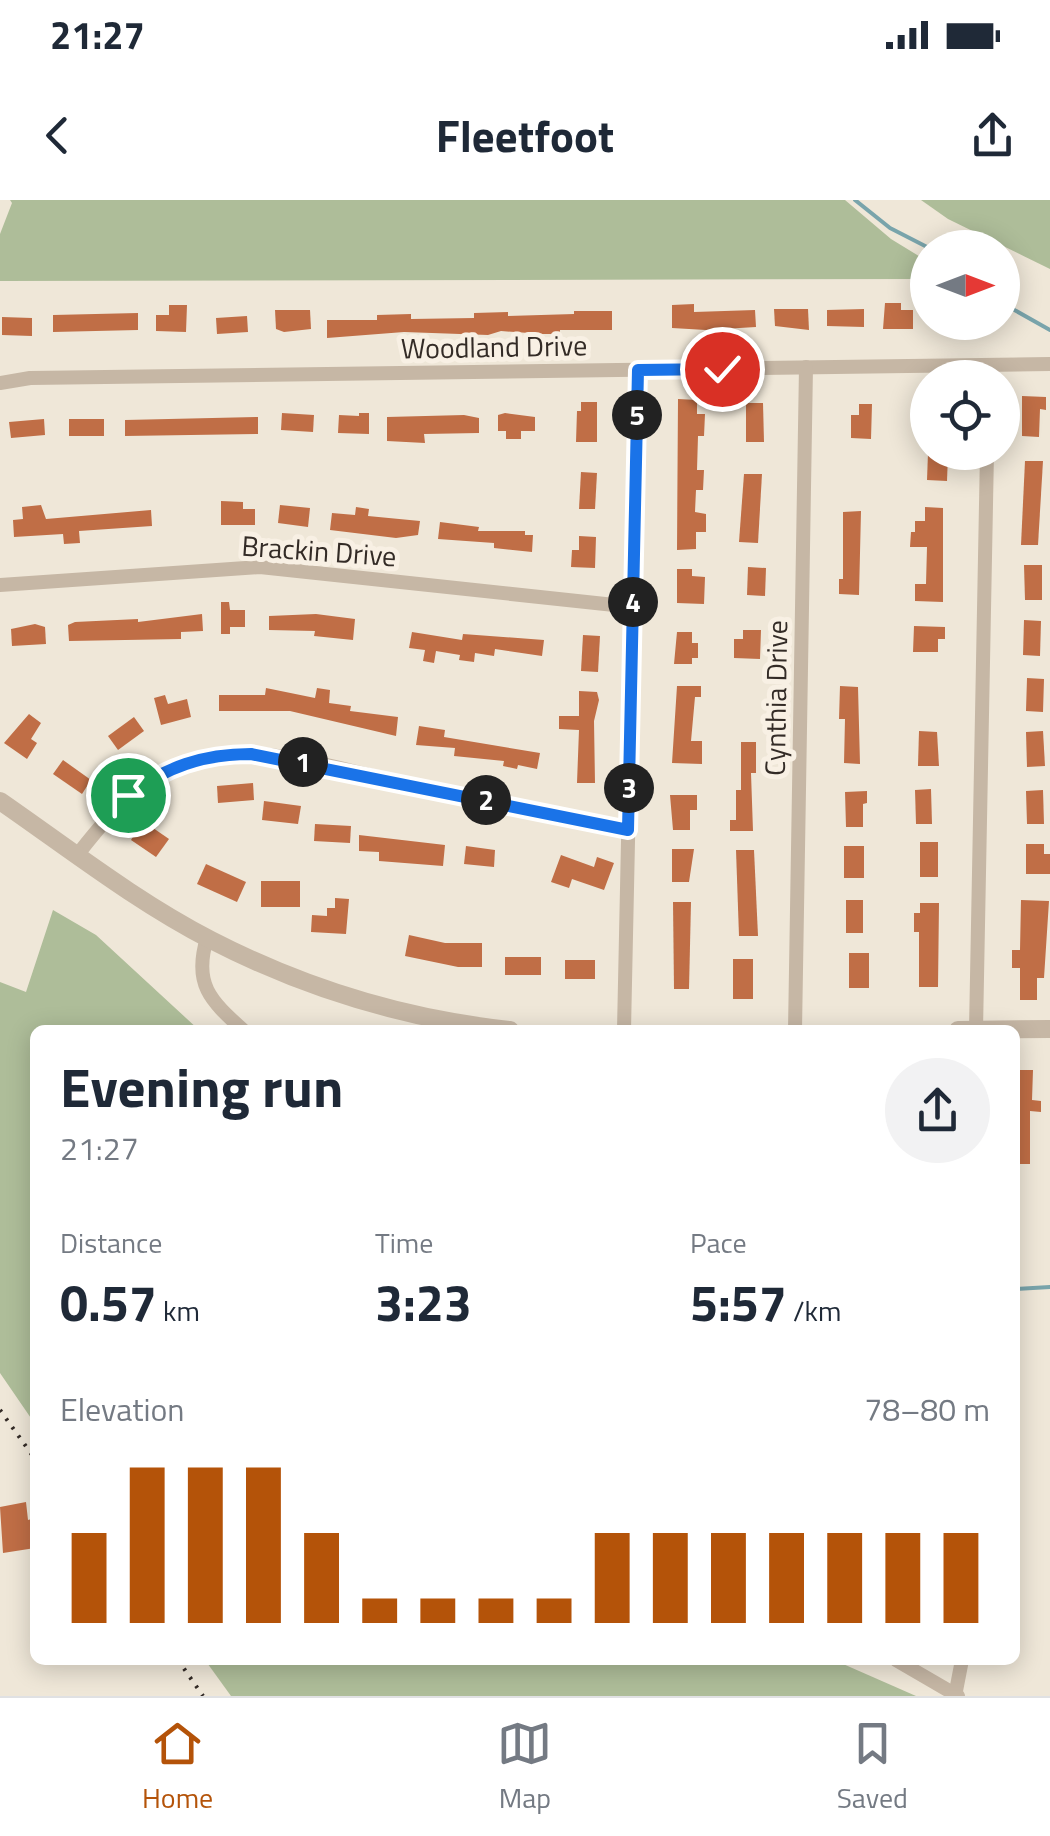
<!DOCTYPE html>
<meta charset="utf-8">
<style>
:root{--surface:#fff;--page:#f2f2f3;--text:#1f2937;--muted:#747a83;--line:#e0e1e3;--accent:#b45309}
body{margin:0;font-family:"Titillium Web",sans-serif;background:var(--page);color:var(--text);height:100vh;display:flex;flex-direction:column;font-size:38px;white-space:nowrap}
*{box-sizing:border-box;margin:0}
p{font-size:32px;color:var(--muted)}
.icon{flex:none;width:55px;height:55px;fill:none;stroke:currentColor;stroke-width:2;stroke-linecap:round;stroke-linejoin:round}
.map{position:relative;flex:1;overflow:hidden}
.details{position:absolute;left:30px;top:825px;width:990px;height:640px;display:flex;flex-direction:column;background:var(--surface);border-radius:15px;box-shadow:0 5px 25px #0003}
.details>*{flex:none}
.needle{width:65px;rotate:90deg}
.controls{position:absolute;left:910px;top:30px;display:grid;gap:20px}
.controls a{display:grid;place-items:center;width:110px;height:110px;border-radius:50%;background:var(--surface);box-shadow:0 5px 25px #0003;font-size:50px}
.pin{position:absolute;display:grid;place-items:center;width:85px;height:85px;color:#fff;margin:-42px;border:5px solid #fff;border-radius:50%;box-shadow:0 2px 10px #0007}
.km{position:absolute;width:50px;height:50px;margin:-25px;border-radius:50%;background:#222;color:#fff;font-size:28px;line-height:50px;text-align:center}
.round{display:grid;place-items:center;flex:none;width:105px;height:105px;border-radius:52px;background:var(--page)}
.headline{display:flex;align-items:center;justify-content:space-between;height:170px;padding:0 30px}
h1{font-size:55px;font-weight:700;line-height:75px}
.figures{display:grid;grid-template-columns:repeat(3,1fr);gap:15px;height:170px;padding:10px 30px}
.figures div{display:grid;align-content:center}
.figures b{font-size:50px;font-weight:700}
.figures small{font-size:28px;font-weight:400}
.figures p{font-size:28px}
.chart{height:280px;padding:20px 30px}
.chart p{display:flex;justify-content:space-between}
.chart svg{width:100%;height:180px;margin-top:10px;stroke:var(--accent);stroke-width:6}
.status{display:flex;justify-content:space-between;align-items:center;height:70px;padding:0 50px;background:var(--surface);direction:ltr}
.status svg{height:28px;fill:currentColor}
header{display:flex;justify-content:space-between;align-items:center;height:130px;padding:0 30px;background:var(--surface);font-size:45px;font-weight:700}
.tab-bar{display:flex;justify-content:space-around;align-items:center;height:140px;border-top:2px solid var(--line);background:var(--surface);font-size:28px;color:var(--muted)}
.tab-bar a{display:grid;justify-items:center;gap:5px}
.tab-bar .current{color:var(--accent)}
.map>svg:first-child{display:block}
.green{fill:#aebd99}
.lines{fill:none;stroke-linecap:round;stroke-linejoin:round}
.stream{stroke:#79a4ab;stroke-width:4}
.building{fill:#c06e46}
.minor{stroke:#c6b7a5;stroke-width:14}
.tertiary{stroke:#c6b7a5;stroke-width:18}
.rail{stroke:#332b26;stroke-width:4;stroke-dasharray:2.5 8;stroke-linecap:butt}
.route-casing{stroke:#fff;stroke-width:20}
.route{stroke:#1a73e8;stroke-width:12}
.labels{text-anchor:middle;stroke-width:10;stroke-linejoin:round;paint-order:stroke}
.street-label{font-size:28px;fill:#332b26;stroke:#f8f0e4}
</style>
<div class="status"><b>21:27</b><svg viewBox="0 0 49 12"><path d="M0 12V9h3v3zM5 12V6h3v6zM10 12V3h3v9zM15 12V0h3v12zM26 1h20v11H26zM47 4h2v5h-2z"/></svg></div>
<header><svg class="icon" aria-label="back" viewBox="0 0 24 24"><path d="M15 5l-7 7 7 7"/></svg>Fleetfoot<svg class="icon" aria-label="share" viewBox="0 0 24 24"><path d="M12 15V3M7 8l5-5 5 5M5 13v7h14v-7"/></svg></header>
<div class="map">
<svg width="1050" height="1496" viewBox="0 0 1050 1496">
<rect width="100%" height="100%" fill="#efe7d8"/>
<!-- green -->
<g class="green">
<polygon points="10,0 845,0 891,39 927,61 927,79 0,81 0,34 12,3"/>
<polygon points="921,0 1050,0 1050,69 948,19"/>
<polygon points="53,710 96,735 199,830 35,830 35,1224 0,1173 0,782 26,792"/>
<polygon points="205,1460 834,1460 916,1496 231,1496"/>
</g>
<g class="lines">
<!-- stream -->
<g class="stream">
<polyline points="855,0 890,28 929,48"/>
<polyline points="1002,103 1050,130"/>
<polyline points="1015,1089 1050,1087"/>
</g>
</g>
<!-- building -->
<g class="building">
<polygon points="885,103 901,103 901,110 913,110 913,129 883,129"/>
<polygon points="694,104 694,112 755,110 756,127 706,130 672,128 672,105"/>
<polygon points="169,105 187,105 186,132 156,131 156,115 169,115"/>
<polygon points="774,109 808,109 809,130 775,126"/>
<polygon points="864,109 864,127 827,126 827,110"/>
<polygon points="275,110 310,110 311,129 284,132 276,129"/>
<polygon points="574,111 612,111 612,130 560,130 560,134 543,134 501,131 488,135 404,132 327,138 327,120 377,120 377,115 411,114 411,119 474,118 474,113 508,112 508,116 574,114"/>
<polygon points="138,113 138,130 53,132 53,115"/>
<polygon points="247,116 248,132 217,134 216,118"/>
<polygon points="2,117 32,118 32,136 2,135"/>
<polygon points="1022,196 1046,197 1046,210 1040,209 1039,237 1022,236"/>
<polygon points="678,199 697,200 697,214 705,214 704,236 698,236 697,270 704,270 703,290 696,290 695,312 706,314 706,332 696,332 696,349 677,350"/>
<polygon points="581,202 597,202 597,242 576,242 577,211 581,211"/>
<polygon points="746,203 763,203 764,242 746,242"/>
<polygon points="859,204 872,204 871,239 851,238 851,215 859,215"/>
<polygon points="282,213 314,215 313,232 281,230"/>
<polygon points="359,213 369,213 369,234 338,233 339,215 359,216"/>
<polygon points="505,213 535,217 535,231 521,231 521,239 506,239 506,231 498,231 498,215"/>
<polygon points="464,215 479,218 479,233 424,234 425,243 387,241 387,217"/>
<polygon points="258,217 258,234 125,236 125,220"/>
<polygon points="44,219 45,235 11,238 9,222"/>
<rect x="69" y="219" width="35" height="17"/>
<polygon points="928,253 948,254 947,281 927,280"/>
<polygon points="1025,261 1043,261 1038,345 1021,345"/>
<polygon points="581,272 597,273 595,309 579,309"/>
<polygon points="744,274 762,274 758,343 739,342"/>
<polygon points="221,301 243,302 243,309 255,309 255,325 221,325"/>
<polygon points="41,305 46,319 151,310 152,326 79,331 80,343 64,344 63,334 14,337 13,320 23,319 22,307"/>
<polygon points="280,305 310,308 308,327 278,323"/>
<polygon points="356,307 369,309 368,316 420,321 418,335 396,338 330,330 332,313 355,315"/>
<polygon points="925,307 943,308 943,402 915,401 915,384 926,384 927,347 910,347 911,332 915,332 915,321 925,321"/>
<polygon points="861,311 859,395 839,394 839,379 843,379 843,312"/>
<polygon points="440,322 479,327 478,331 525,331 525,335 533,335 532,352 494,348 494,343 438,339"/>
<polygon points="579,336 596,337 595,368 571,367 572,350 579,350"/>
<polygon points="1024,365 1042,365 1042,400 1025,400"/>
<polygon points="748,367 766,368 765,396 747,395"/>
<polygon points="677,369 692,369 692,376 705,377 704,404 677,403"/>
<polygon points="221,402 229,402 230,410 245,410 245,427 230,427 230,434 221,434"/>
<polygon points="202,414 203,431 181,432 181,439 69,441 68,425 75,422 138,419 138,422"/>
<polygon points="316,414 355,419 353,440 314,436 315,431 269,430 269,416"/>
<polygon points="1024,420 1041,421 1040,456 1023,455"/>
<polygon points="35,424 45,427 46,444 12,446 11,429"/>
<polygon points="914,426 945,427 945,439 938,439 938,452 913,452"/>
<polygon points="743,430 761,430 760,459 734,458 734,439 743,439"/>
<polygon points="412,432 462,440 463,434 544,440 542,456 495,449 494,456 475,453 474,462 459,460 460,455 436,451 434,463 423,461 425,450 409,448"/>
<polygon points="677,432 692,432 692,443 698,443 698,458 692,458 692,464 674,464"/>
<polygon points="583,435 600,436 598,472 581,471"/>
<polygon points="1027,478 1044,479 1043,512 1026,511"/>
<polygon points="677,486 701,486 701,497 695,497 691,541 702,541 702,564 672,563"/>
<polygon points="840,486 858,487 860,564 844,563 845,519 839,519"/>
<polygon points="266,488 315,498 317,488 330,490 329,503 351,506 350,511 398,517 396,536 290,511 219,511 219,495 265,495"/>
<polygon points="579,491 597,492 599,500 594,521 595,583 577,583 579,530 559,529 559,516 579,516"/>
<polygon points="165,495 168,504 187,499 191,517 161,525 154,498"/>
<polygon points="29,514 41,523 31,539 37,543 27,559 4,543"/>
<polygon points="134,517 144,531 118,550 108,536"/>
<polygon points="419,526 445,530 444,537 540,553 537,569 518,565 517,569 503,566 504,561 454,556 455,548 416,545"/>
<polygon points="919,531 937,532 939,566 918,566"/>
<polygon points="1043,531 1045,566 1027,567 1026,532"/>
<polygon points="741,542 756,542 756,573 751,573 753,631 730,631 730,620 736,620 736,590 741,590"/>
<polygon points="63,560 91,580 82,594 53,574"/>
<polygon points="253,583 254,600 218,603 217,586"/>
<polygon points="931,589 932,624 916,624 915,590"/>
<polygon points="1043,590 1044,624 1027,624 1026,591"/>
<polygon points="867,591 867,603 863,604 863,627 846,627 845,592"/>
<polygon points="670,595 697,595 697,610 690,610 690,630 673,630"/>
<polygon points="264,601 301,606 298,624 262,620"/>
<polygon points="143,621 169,639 156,657 131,640"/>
<polygon points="315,624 351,626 350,643 314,641"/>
<polygon points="359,635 445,645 443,666 379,661 379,652 359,651"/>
<rect x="920" y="642" width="18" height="35"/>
<polygon points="1026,644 1044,644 1044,654 1050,654 1050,674 1026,674"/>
<polygon points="466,646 495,650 494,667 464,664"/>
<rect x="844" y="646" width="20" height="32"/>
<polygon points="672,649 694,649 689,682 672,682"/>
<polygon points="736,650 754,650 758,736 739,736"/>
<polygon points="561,655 594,667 597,657 614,663 604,690 572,679 569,688 551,682"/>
<polygon points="206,664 246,682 237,702 197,684"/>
<rect x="261" y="681" width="39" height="26"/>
<polygon points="335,698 349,699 346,734 311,732 312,715 327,716 327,708 335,708"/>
<rect x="846" y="700" width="17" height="33"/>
<polygon points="1021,700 1049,701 1044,778 1037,778 1037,800 1020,800 1020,768 1012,768 1012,750 1020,750"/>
<polygon points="673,702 691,702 689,789 674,789"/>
<polygon points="920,703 939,703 938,787 919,787 919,732 914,732 914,713 920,713"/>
<polygon points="409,735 445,743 482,743 482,767 458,767 405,756"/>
<rect x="849" y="753" width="20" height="35"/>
<rect x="505" y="757" width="36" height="18"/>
<rect x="733" y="759" width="20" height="40"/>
<rect x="565" y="760" width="30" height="19"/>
<polygon points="1015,870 1033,870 1032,900 1041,901 1041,912 1030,911 1030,964 1015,964"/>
<polygon points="26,1302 28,1320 35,1318 35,1348 3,1353 0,1307"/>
</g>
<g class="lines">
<!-- minor -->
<g class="minor">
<polyline points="0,183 30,178 1050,164"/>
<polyline points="0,385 260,367 633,407"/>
<path d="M78,654C109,615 137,579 186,562C255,539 335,569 404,583C479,599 553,615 628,630"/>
<path d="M207,738C193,784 210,800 243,830"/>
<polyline points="624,830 638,170"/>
<polyline points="795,830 806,167"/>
<polyline points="976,830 987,252"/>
<polyline points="896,1460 958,1496"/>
<polyline points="955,1496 962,1460"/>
</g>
<!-- tertiary -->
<g class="tertiary">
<path d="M0,601C68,648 137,702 211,740C304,788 405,819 510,830"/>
<polyline points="958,830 1050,829"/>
</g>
<!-- rail -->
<g class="rail">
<polyline points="0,1210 35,1259"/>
<polyline points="178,1460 203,1496"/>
</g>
</g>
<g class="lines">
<!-- route casing -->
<g class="route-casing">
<path id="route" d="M128,595C166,567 203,554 251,554L628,630L638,170L722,169"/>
</g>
<!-- route -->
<use href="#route" class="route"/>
</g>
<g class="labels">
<!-- street labels -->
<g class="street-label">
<text transform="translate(494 147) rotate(-1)" y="10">Woodland Drive</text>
<text transform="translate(319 351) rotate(4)" y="10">Brackin Drive</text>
<text transform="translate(776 498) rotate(-89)" y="10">Cynthia Drive</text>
</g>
</g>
</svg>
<div class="controls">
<a><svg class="needle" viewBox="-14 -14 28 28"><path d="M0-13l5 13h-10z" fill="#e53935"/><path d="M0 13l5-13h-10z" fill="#747a83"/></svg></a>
<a><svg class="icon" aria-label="locate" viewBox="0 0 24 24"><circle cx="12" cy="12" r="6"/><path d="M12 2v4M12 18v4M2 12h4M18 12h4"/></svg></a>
</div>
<div class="pin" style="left:128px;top:595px;background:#1e9e55"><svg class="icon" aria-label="arrive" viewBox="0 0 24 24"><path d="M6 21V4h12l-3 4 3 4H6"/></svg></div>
<div class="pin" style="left:722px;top:169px;background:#d93025"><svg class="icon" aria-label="check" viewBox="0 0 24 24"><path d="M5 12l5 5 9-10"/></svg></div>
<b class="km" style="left:303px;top:562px">1</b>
<b class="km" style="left:486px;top:600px">2</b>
<b class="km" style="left:629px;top:588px">3</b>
<b class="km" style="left:633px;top:402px">4</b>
<b class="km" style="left:637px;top:215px">5</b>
<section class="details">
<div class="headline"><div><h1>Evening run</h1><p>21:27</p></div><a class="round"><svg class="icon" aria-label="share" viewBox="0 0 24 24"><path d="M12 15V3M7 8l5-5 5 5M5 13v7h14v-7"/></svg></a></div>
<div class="figures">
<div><p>Distance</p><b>0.57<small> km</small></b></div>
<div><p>Time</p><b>3:23</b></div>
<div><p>Pace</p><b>5:57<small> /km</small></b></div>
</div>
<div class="chart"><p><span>Elevation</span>78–80 m</p>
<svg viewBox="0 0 160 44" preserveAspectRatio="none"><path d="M5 44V22M15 44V6M25 44V6M35 44V6M45 44V22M55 44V38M65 44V38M75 44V38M85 44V38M95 44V22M105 44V22M115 44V22M125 44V22M135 44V22M145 44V22M155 44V22"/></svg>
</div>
</section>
</div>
<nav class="tab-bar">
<a class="current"><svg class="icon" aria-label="home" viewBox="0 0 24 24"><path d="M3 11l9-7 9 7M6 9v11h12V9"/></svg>Home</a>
<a><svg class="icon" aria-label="map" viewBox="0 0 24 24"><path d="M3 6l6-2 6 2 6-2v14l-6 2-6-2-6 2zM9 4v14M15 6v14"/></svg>Map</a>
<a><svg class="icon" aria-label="saved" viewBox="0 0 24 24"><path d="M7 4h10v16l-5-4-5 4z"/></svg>Saved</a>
</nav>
